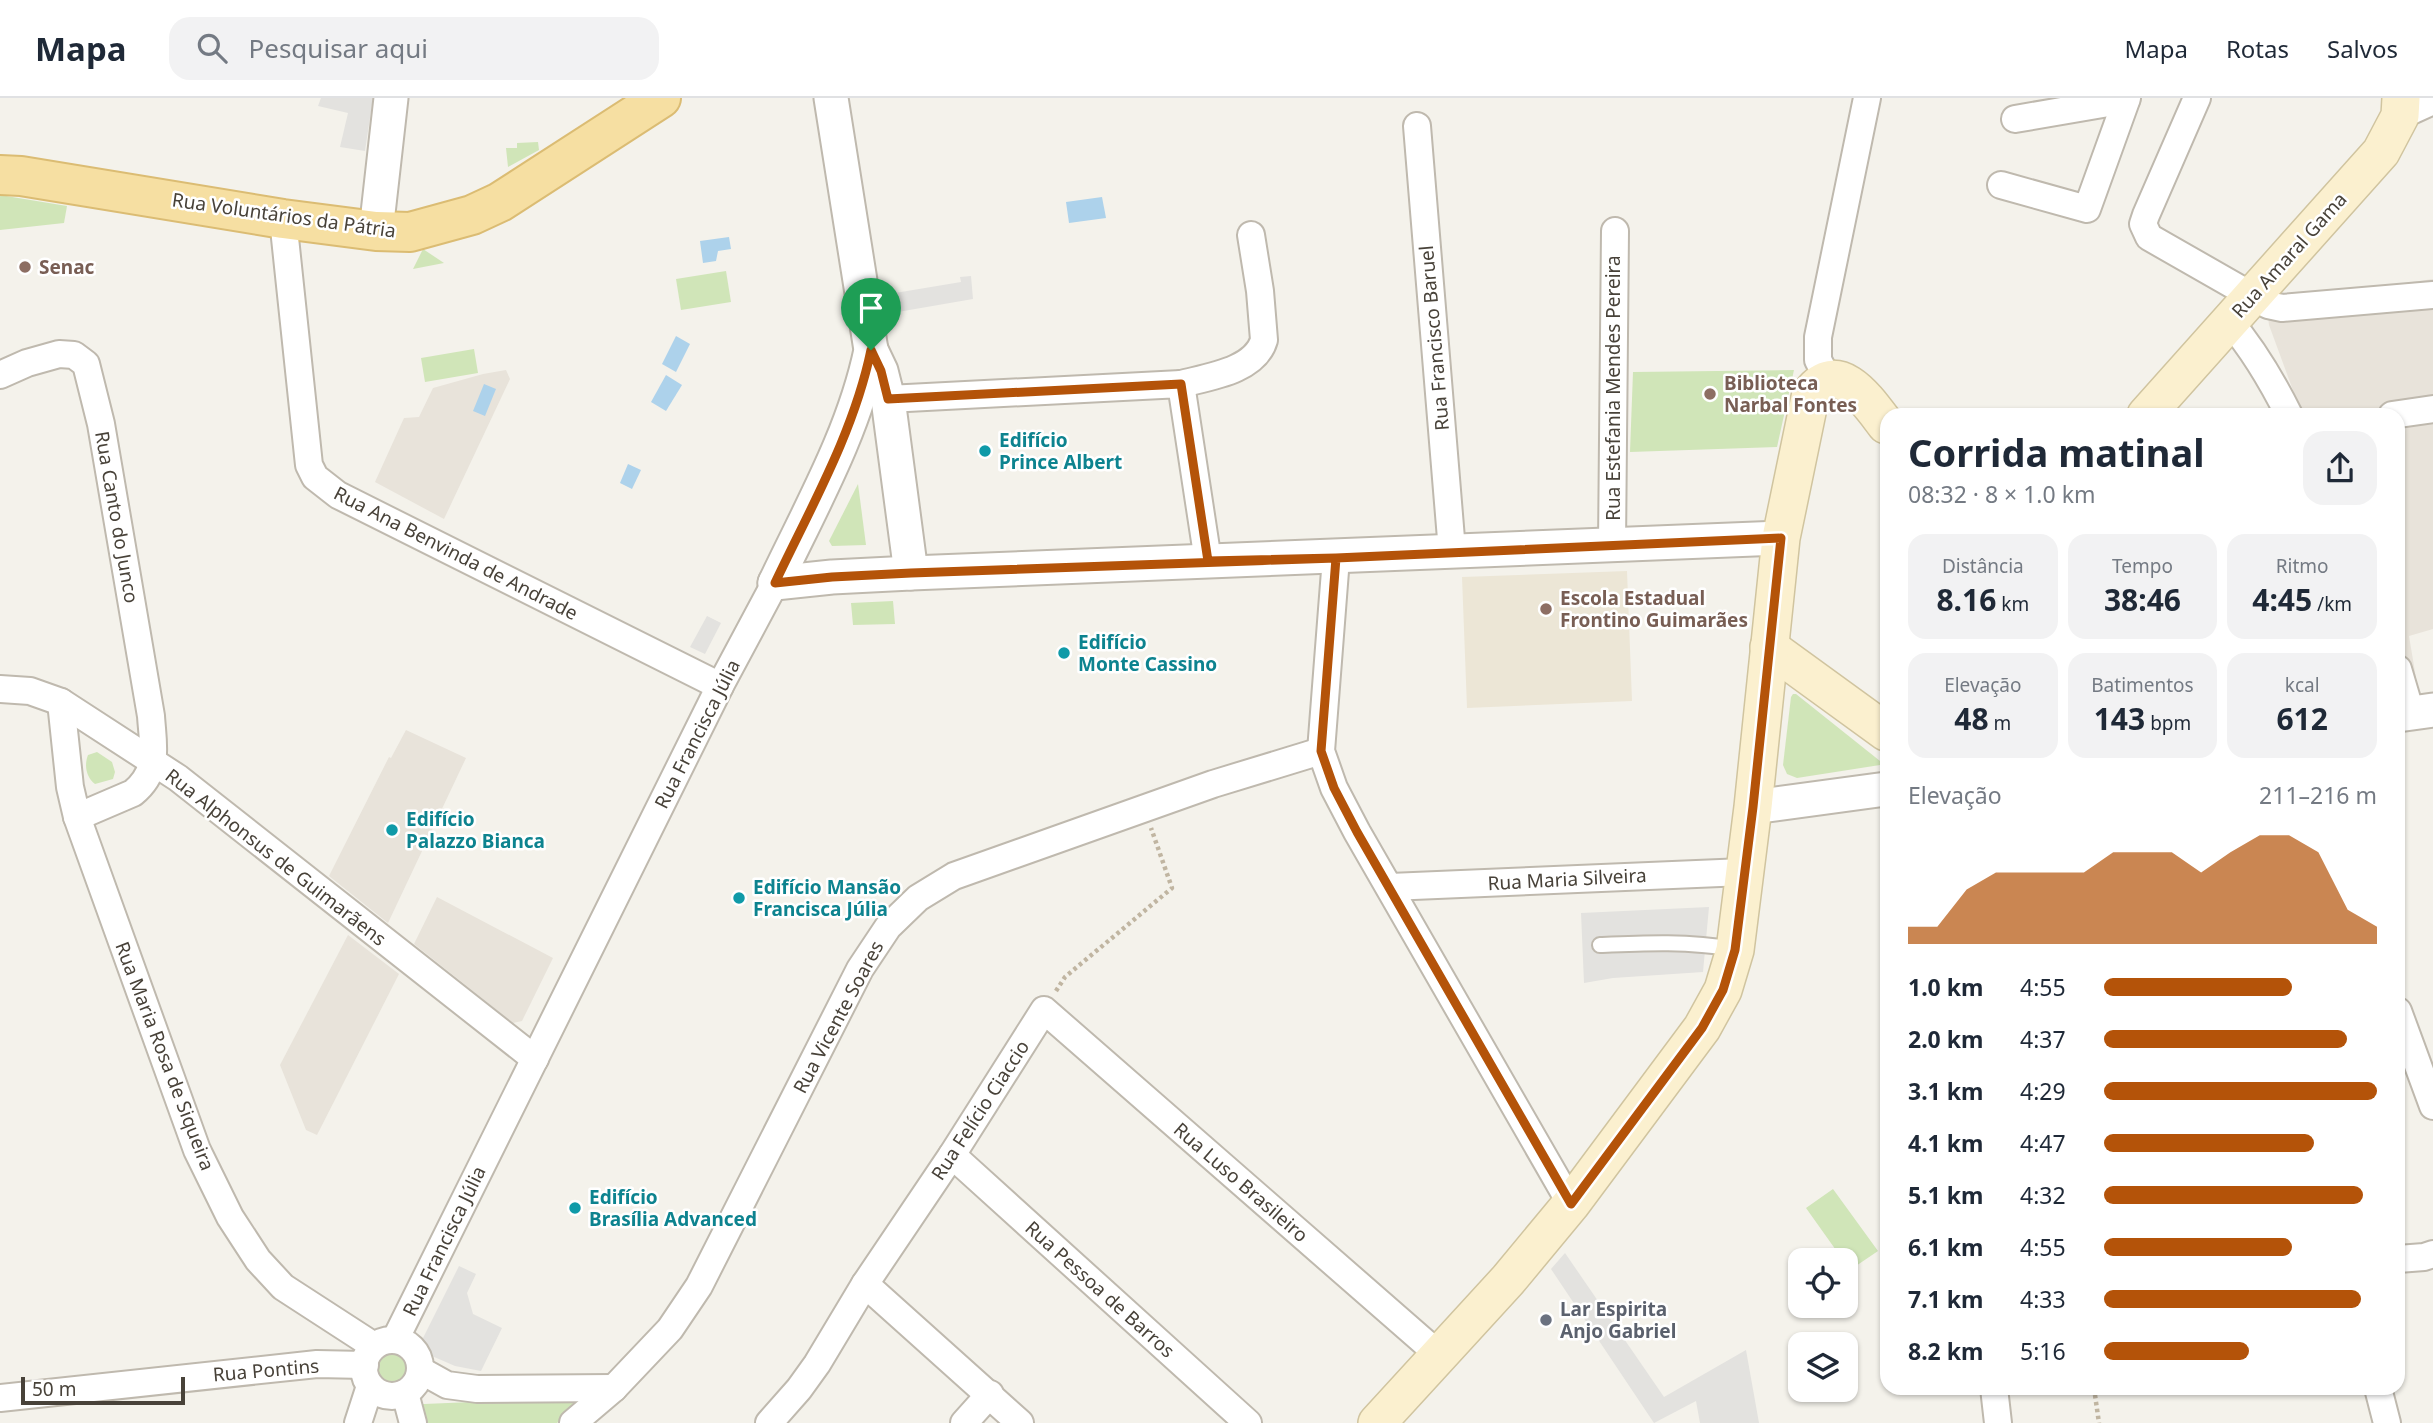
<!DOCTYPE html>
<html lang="pt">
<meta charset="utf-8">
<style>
:root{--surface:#fff;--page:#f2f2f3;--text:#1f2937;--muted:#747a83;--line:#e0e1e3;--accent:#b45309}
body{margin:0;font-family:"Noto Sans",sans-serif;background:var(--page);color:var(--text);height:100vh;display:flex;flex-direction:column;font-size:26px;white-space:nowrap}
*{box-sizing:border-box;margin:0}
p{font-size:23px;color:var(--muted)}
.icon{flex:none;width:38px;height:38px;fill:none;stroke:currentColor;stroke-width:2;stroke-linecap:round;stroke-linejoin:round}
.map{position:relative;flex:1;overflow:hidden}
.side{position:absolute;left:1880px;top:310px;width:525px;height:987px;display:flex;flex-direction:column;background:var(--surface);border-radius:21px;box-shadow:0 2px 5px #0004}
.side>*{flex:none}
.fabs{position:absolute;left:1788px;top:1150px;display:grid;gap:14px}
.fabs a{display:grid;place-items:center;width:70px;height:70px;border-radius:14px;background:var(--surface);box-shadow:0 2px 5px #0004;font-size:35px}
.scale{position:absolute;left:21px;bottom:18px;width:164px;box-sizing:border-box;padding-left:7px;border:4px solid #484239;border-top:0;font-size:19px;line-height:24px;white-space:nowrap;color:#484239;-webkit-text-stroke:5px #fff;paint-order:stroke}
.pin{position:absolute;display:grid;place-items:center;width:60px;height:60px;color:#fff;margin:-72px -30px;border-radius:50% 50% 50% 0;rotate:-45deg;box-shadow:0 0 7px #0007}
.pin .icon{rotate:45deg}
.round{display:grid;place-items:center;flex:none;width:74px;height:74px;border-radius:21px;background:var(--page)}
.headline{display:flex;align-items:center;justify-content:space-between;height:119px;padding:0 28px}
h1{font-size:38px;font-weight:700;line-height:52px}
.metrics{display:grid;grid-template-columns:repeat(3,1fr);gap:10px;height:119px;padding:7px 28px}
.metrics div{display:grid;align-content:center;border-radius:18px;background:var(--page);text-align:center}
.metrics b{font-size:30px;font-weight:700}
.metrics small{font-size:19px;font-weight:400}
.metrics p{font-size:19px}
.chart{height:196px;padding:14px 28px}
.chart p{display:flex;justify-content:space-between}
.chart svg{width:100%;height:126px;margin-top:7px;fill:var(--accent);opacity:.7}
ul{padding:0 28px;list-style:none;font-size:23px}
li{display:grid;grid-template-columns:112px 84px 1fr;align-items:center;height:52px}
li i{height:18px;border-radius:9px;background:var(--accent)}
header{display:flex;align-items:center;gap:42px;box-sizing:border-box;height:98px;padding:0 35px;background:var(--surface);border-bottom:2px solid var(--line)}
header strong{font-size:33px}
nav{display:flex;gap:38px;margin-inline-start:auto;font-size:24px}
.search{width:490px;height:63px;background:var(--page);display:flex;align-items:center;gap:18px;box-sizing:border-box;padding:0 24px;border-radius:21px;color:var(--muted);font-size:26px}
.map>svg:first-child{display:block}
.residential{fill:#e8e3da}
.education{fill:#ece6d6}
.green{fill:#d0e5b8}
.parking{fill:#e3e2df}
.water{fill:#add2eb}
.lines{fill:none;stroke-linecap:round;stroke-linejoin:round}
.service-casing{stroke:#bfb9ae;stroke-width:18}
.minor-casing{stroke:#bfb9ae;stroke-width:30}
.tertiary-casing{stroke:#bfb9ae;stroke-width:37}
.secondary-casing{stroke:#d0c49f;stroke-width:40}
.primary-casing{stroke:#dbbc73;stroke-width:42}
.path{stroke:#c0b5a1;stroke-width:4.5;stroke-dasharray:3.5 3.5;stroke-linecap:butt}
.service{stroke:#fff;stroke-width:14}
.minor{stroke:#fff;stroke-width:26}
.tertiary{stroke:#fff;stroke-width:33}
.secondary{stroke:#fbf0cf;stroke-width:37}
.primary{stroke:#f6dfa2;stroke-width:38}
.route-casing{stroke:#fff;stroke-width:14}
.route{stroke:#b45309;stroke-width:9}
.education-dot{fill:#8d6e63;stroke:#fff;stroke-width:2.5}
.culture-dot{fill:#0f9aa8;stroke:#fff;stroke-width:2.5}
.worship-dot{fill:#6b7280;stroke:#fff;stroke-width:2.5}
.labels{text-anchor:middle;stroke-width:5;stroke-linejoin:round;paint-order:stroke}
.street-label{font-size:19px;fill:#484239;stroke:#fff}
.education-label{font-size:19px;font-weight:bold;fill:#785e54;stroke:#fff;text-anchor:start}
.culture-label{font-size:19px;font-weight:bold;fill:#0d838f;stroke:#fff;text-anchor:start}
.worship-label{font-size:19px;font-weight:bold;fill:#5b616d;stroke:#fff;text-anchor:start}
</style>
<header>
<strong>Mapa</strong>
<div class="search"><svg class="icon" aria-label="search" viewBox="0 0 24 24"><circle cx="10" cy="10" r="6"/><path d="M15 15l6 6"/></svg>Pesquisar aqui</div>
<nav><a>Mapa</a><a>Rotas</a><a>Salvos</a></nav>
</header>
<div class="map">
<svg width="2433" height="1325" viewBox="0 0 2433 1325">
<rect width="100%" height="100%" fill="#f4f2eb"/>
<!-- residential -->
<g class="residential">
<polygon points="2433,181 2433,531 2409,538 2417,586 2398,589 2398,317 2302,317 2269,227 2267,211 2272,204"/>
<polygon points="506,272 510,281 444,421 375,384 404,320 419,319 433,290 483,276"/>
<polygon points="406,632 466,660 388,825 329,778 389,659 391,660"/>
<polygon points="437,799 553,860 522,923 513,925 414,846"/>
<polygon points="348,837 399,876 317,1037 306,1032 280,967"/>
</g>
<!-- education -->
<polygon class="education" points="1627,473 1632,603 1467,610 1462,479"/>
<!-- green -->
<g class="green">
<polygon points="538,44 539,52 508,69 506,50 517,50 517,45"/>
<polygon points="0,97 67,108 64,125 0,132"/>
<polygon points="423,151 444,165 413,171"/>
<polygon points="726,173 731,204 681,212 676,181"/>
<polygon points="474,251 478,275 425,284 421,260"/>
<polygon points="1794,272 1777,349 1630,354 1633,274"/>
<polygon points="858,386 866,447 832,448 829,443"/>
<polygon points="893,503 895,526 853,527 851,505"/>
<polygon points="1793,596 1796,596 1880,663 1880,667 1797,680 1787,676 1783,667 1791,599"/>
<path d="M97,654L112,664L115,674L113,681L95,686C86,679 84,667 88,657Z"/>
<polygon points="1833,1091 1878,1153 1850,1172 1846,1162 1843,1162 1806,1110"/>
<circle cx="392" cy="1270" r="18"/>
<polygon points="472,1304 582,1304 557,1325 407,1325 400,1307"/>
</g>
<!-- parking -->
<g class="parking">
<polygon points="321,0 373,0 365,53 340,49 348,15 318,8"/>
<polygon points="971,178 973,201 892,215 889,196 961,184 960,179"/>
<polygon points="707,518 721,525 705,556 690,549"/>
<polygon points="1709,809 1703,874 1613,880 1584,885 1581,815"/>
<polygon points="1565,1155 1664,1299 1746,1252 1759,1325 1700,1325 1696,1303 1654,1325 1551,1171"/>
<polygon points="459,1168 476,1176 467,1195 473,1216 502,1230 481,1273 455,1268 425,1255 421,1244"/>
</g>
<!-- water -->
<g class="water">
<polygon points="1102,99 1106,120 1069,125 1066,104"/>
<polygon points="729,139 731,151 718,153 716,163 703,165 700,143"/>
<polygon points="676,238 690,246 676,274 662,266"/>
<polygon points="666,277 682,287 666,313 651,304"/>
<polygon points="484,286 496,291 485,318 473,313"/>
<polygon points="628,366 641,372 632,391 620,385"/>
</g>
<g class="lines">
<!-- service casing -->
<g class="service-casing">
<path id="service" d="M1600,847C1646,845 1688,843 1734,851"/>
</g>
<!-- minor casing -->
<g class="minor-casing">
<g id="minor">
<polyline points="2197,0 2146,117 2143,126 2149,139 2268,207 2282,210 2433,197"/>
<polyline points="2400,18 2433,3"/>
<polyline points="2015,21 2126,2"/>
<polyline points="1417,28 1452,453"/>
<polyline points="2001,87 2087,111 2127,0"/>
<polyline points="283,121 309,367 315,379 338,397 720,588"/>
<path d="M2229,223C2254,252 2272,283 2289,317"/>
<path d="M0,277L27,265L59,256L74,257L86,266L101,326L151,618C153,649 160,673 133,695L77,719"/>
<polyline points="1828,281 1818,262 1818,239 1867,0"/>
<path d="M1181,286C1208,279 1255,273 1264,242L1260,193L1251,137"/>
<polyline points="888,301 1181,286 1208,463"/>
<polyline points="2392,317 2433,311"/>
<polyline points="1612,447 1615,133"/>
<polyline points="1336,460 1321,653 1334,690 1357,734 1571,1106"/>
<polyline points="2398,571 2411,615"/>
<polyline points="0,591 30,593 61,604 178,680 535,961"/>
<polyline points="61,604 70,689 77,719 197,1052 230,1119 258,1162 283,1189 374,1248"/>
<polyline points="1390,789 1744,774"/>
<polyline points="2398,913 2433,1008"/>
<polyline points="952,1057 1248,1325"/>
<polyline points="2398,1161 2424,1159 2433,1156"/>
<polyline points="865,1186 1020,1325"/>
<polyline points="395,1242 720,588 775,485"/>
<circle cx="392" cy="1270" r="28"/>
<polyline points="420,1272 447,1287 477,1291 614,1290"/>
<polyline points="1994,1290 1998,1325"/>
<polyline points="2378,1290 2387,1325"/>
<polyline points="405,1295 413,1325"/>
<polyline points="0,1300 317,1266 365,1267"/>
<polyline points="358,1325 370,1288"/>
<polyline points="573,1325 614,1290 670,1231 699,1188 860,871 888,829 918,800 954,778 1213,686 1321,653"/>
<polyline points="769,1325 799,1291 817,1266 865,1186 952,1057 1044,912 1438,1256"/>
<polyline points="964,1325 990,1296"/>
</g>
</g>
<!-- tertiary casing -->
<g class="tertiary-casing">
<g id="tertiary">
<polyline points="376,133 391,0"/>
<polyline points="871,252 881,273 888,301 911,475"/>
<polyline points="775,485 832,479 911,475 1781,440"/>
<path d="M775,485C811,409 854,334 871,252L831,0"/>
<polyline points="2398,617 2433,612"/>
<polyline points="1753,709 1886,691"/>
</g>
</g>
<!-- secondary casing -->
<g class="secondary-casing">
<g id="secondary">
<polyline points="2146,317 2381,54 2400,18 2401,0"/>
<polyline points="1769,549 1886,634"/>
<path d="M1377,1325L1508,1182L1571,1106L1702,930L1723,892L1735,852L1753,709L1781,440L1811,295C1839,258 1869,305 1886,327"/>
</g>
</g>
<!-- primary casing -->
<g class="primary-casing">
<polyline id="primary" points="0,77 21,78 283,121 376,133 410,134 472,117 500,104 661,0"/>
</g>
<!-- path -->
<g class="path">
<polyline points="1056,893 1065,879 1172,790 1151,730"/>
<polyline points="2094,1290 2099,1325"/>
</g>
<!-- service -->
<use href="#service" class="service"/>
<!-- minor -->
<use href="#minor" class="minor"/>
<!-- tertiary -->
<use href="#tertiary" class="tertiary"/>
<!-- secondary -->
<use href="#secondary" class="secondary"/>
<!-- primary -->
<use href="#primary" class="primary"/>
</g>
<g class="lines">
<!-- route casing -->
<g class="route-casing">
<path id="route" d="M871,252C854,334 811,409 775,485L832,479L911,475L1336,460L1321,653L1334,690L1357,734L1571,1106L1702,930L1723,892L1735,852L1753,709L1781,440L1336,460L1208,463L1181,286L888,301L881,273L871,252"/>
</g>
<!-- route -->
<use href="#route" class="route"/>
</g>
<!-- markers -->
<g class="education-dot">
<circle cx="25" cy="169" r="7"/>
<circle cx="1710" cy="296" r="7"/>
<circle cx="1546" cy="511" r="7"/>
</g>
<g class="culture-dot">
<circle cx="985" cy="353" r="7"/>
<circle cx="1064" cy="555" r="7"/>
<circle cx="392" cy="732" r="7"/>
<circle cx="739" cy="800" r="7"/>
<circle cx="575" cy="1110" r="7"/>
</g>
<circle class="worship-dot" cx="1546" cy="1222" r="7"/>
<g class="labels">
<!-- street labels -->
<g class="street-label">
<text transform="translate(284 117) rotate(8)" y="7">Rua Voluntários da Pátria</text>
<text transform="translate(2289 157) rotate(-48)" y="7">Rua Amaral Gama</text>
<text transform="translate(1434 240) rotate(-95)" y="7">Rua Francisco Baruel</text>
<text transform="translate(1613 290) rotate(-90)" y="7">Rua Estefania Mendes Pereira</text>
<text transform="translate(117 419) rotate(80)" y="7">Rua Canto do Junco</text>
<text transform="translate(456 455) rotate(27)" y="7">Rua Ana Benvinda de Andrade</text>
<text transform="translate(697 636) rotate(-63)" y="7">Rua Francisca Júlia</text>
<text transform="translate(276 759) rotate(38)" y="7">Rua Alphonsus de Guimarãens</text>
<text transform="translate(1567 781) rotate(-3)" y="7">Rua Maria Silveira</text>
<text transform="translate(838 919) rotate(-62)" y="7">Rua Vicente Soares</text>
<text transform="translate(165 958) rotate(69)" y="7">Rua Maria Rosa de Siqueira</text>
<text transform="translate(980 1012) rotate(-57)" y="7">Rua Felício Ciaccio</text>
<text transform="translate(1241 1084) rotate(41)" y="7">Rua Luso Brasileiro</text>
<text transform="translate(444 1143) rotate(-64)" y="7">Rua Francisca Júlia</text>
<text transform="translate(1100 1191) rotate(42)" y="7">Rua Pessoa de Barros</text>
<text transform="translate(266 1272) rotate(-5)" y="7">Rua Pontins</text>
</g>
<!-- education labels -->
<g class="education-label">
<text x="39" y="176">Senac</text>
<text x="1724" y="292">Biblioteca<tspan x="1724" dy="22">Narbal Fontes</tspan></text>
<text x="1560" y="507">Escola Estadual<tspan x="1560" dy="22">Frontino Guimarães</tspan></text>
</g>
<!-- culture labels -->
<g class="culture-label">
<text x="999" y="349">Edifício<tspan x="999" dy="22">Prince Albert</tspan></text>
<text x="1078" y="551">Edifício<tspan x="1078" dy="22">Monte Cassino</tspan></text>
<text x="406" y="728">Edifício<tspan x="406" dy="22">Palazzo Bianca</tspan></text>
<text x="753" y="796">Edifício Mansão<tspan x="753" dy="22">Francisca Júlia</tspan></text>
<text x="589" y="1106">Edifício<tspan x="589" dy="22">Brasília Advanced</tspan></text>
</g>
<!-- worship labels -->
<g class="worship-label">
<text x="1560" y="1218">Lar Espirita<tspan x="1560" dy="22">Anjo Gabriel</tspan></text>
</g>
</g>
</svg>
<div class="fabs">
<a><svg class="icon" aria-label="locate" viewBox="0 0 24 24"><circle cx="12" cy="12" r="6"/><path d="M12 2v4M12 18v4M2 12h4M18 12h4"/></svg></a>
<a><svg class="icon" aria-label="layers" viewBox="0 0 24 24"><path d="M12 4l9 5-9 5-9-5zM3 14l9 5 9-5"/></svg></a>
</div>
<div class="scale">50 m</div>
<div class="pin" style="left:871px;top:252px;background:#1e9e55"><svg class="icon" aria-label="arrive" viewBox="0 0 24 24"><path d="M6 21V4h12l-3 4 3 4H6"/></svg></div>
<section class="side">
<div class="headline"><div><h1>Corrida matinal</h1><p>08:32 · 8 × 1.0 km</p></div><a class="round"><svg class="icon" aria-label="share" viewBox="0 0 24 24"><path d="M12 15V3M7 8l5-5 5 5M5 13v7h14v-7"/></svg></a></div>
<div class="metrics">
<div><p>Distância</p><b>8.16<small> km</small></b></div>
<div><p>Tempo</p><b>38:46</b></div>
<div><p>Ritmo</p><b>4:45<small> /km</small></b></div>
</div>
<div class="metrics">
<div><p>Elevação</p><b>48<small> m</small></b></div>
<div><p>Batimentos</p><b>143<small> bpm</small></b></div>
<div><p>kcal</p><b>612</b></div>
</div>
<div class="chart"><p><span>Elevação</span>211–216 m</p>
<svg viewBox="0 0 160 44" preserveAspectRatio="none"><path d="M0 44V38L10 38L20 25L30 19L40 19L50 19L60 19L70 12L80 12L90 12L100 19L110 12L120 6L130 6L140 12L150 32L160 38V44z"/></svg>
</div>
<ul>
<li><b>1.0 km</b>4:55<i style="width:69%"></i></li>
<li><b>2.0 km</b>4:37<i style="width:89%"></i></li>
<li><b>3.1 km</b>4:29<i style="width:100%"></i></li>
<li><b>4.1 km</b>4:47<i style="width:77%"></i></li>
<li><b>5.1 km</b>4:32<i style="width:95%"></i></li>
<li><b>6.1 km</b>4:55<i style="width:69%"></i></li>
<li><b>7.1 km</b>4:33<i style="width:94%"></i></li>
<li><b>8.2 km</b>5:16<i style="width:53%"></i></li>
</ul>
</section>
</div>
